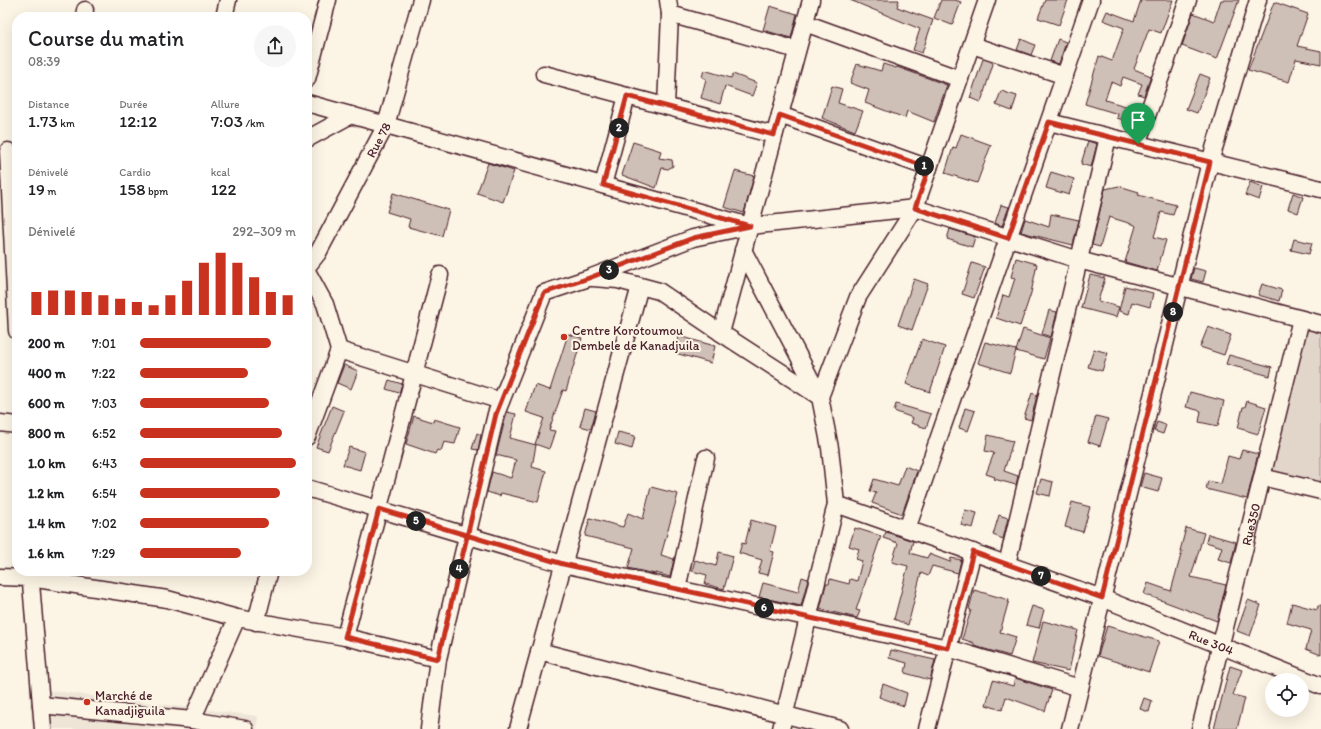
<!DOCTYPE html>
<html lang="fr">
<meta charset="utf-8">
<style>
:root{--surface:#fff;--page:#f6f6f6;--text:#202124;--muted:#757577;--accent:#c8321e}
body{margin:0;font-family:Itim,sans-serif;background:var(--page);color:var(--text);height:100vh;display:flex;flex-direction:column;font-size:15px;white-space:nowrap}
*{box-sizing:border-box;margin:0}
p{font-size:13px;color:var(--muted)}
.icon{flex:none;width:22px;height:22px;fill:none;stroke:currentColor;stroke-width:2;stroke-linecap:round;stroke-linejoin:round}
.map{position:relative;flex:1;overflow:hidden}
.drawer{position:absolute;left:12px;top:12px;width:300px;height:564px;display:flex;flex-direction:column;background:var(--surface);border-radius:16px;box-shadow:0 4px 16px #0002}
.drawer>*{flex:none}
.controls{position:absolute;left:1265px;top:673px;display:grid;gap:8px}
.controls a{display:grid;place-items:center;width:44px;height:44px;border-radius:50%;background:var(--surface);box-shadow:0 4px 16px #0002;font-size:20px}
.pin{position:absolute;display:grid;place-items:center;width:34px;height:34px;color:#fff;margin:-41px -17px;border-radius:50% 50% 50% 0;rotate:-45deg;box-shadow:0 0 4px #0007}
.pin .icon{rotate:45deg}
.km{position:absolute;width:20px;height:20px;margin:-10px;border-radius:50%;background:#222;color:#fff;font-size:11px;line-height:20px;text-align:center}
.round{display:grid;place-items:center;flex:none;width:42px;height:42px;border-radius:21px;background:var(--page)}
.summary{display:flex;align-items:center;justify-content:space-between;height:68px;padding:0 16px}
h1{font-size:22px;font-weight:600;line-height:30px}
.metrics{display:grid;grid-template-columns:repeat(3,1fr);gap:6px;height:68px;padding:4px 16px}
.metrics div{display:grid;align-content:center}
.metrics b{font-size:17px;font-weight:600}
.metrics small{font-size:11px;font-weight:400}
.metrics p{font-size:11px}
.chart{height:112px;padding:8px 16px}
.chart p{display:flex;justify-content:space-between}
.chart svg{width:100%;height:72px;margin-top:4px;stroke:var(--accent);stroke-width:6}
ul{padding:0 16px;list-style:none;font-size:13px}
li{display:grid;grid-template-columns:64px 48px 1fr;align-items:center;height:30px}
li i{height:10px;border-radius:5px;background:var(--accent)}
.map>svg:first-child{display:block}
.built{fill:#eee5d7}
.green{fill:#e2d5ca;stroke:#967a7a}
.building{fill:#cfc0b7;stroke:#4a1f2b}
.lines{fill:none;stroke-linecap:round;stroke-linejoin:round}
.minor-casing{stroke:#4a1f2b;stroke-width:19}
.minor{stroke:#fcf5e5;stroke-width:16}
.route-casing{stroke:#fff;stroke-width:8}
.route{stroke:#c8321e;stroke-width:5}
.poi-dot{fill:#c8321e;stroke:#fcf5e5;stroke-width:1.5}
.labels{text-anchor:middle;stroke-width:4;stroke-linejoin:round;paint-order:stroke}
.street-label{font-size:13px;fill:#4a1f2b;stroke:#fcf5e5}
.poi-label{font-size:13px;fill:#4a1f2b;stroke:#fcf5e5;text-anchor:start}
</style>
<div class="map">
<svg width="1321" height="729" viewBox="0 0 1321 729">
<rect width="100%" height="100%" fill="#fcf5e5"/>
<filter id="ink" filterUnits="userSpaceOnUse"><feTurbulence type="fractalNoise" baseFrequency=".025" numOctaves="2"/><feDisplacementMap in="SourceGraphic" scale="8" xChannelSelector="R" yChannelSelector="G"/><feConvolveMatrix kernelMatrix="1 2 1 2 8 2 1 2 1" color-interpolation-filters="sRGB"/></filter>
<g filter="url(#ink)">
<!-- built -->
<polygon class="built" points="29,688 258,716 257,729 32,729"/>
<!-- green -->
<polygon class="green" points="1305,327 1321,331 1321,483 1270,471"/>
<!-- building -->
<g class="building">
<polygon points="850,0 899,0 897,7 933,20 922,53 913,50 920,29"/>
<polygon points="941,0 955,0 961,2 952,25 934,18"/>
<polygon points="1045,0 1068,0 1059,25 1038,18"/>
<polygon points="1141,0 1173,0 1161,33 1149,29 1134,69 1151,76 1144,96 1138,94 1142,84 1123,77 1120,86 1111,82 1105,100 1139,110 1134,123 1117,118 1118,114 1085,104 1099,56 1112,61 1124,28 1103,20 1107,11 1134,21"/>
<polygon points="1221,0 1239,0 1217,59 1182,46 1193,13 1214,21"/>
<polygon points="1274,2 1308,14 1297,46 1321,51 1321,64 1296,59 1289,82 1248,70"/>
<polygon points="770,6 797,14 791,38 763,30"/>
<polygon points="1021,39 1035,45 1031,55 1017,50"/>
<polygon points="1058,39 1066,42 1059,64 1050,61"/>
<polygon points="983,59 992,62 993,64 981,102 970,98"/>
<polygon points="857,64 881,71 883,64 896,68 897,67 947,85 934,122 907,111 905,118 865,103 869,90 850,83"/>
<polygon points="704,70 731,78 733,74 757,83 752,96 725,86 720,104 701,98 706,79 702,77"/>
<polygon points="1200,74 1210,78 1197,113 1186,109"/>
<polygon points="832,86 842,89 838,103 863,111 855,131 822,118"/>
<polygon points="1001,91 1017,96 1012,111 996,105"/>
<polygon points="961,134 991,145 977,183 945,173 953,147 956,148"/>
<polygon points="1088,141 1097,144 1091,167 1081,164"/>
<polygon points="633,142 661,151 659,158 672,160 673,166 668,169 662,168 656,188 622,175"/>
<polygon points="488,163 514,171 503,202 477,193"/>
<polygon points="735,171 754,176 744,213 724,207"/>
<polygon points="1051,172 1074,179 1069,195 1046,188"/>
<polygon points="1250,182 1263,187 1259,200 1245,195"/>
<polygon points="1119,186 1139,192 1138,195 1176,205 1173,215 1161,212 1154,237 1166,240 1157,271 1125,262 1136,226 1135,225 1109,217 1100,247 1092,245 1105,189"/>
<polygon points="393,193 449,210 442,236 408,227 410,219 387,212"/>
<polygon points="1293,193 1303,197 1298,213 1288,209"/>
<polygon points="1001,205 1009,207 1002,226 995,223"/>
<polygon points="1051,214 1079,220 1073,245 1021,232 1025,219 1049,227"/>
<polygon points="950,229 975,237 972,247 947,239"/>
<polygon points="1294,239 1312,243 1309,254 1291,250"/>
<polygon points="1016,258 1037,264 1031,293 1020,326 996,318 1003,295 1009,297 1015,278 1011,277"/>
<polygon points="972,263 985,267 974,298 962,294"/>
<polygon points="1194,268 1206,271 1203,282 1191,279"/>
<polygon points="1090,275 1105,278 1098,301 1119,307 1116,317 1081,308"/>
<polygon points="914,279 928,284 912,330 898,325"/>
<polygon points="1262,284 1282,290 1279,301 1258,295"/>
<polygon points="1125,286 1153,293 1150,307 1132,302 1129,314 1119,311"/>
<polygon points="1049,310 1057,312 1051,337 1042,334"/>
<polygon points="1208,327 1231,335 1224,355 1200,347"/>
<polygon points="1023,329 1050,338 1044,359 1016,351"/>
<polygon points="568,334 582,338 566,391 563,390 549,430 555,431 549,449 535,444 544,418 526,412 535,385 550,390"/>
<polygon points="679,336 715,346 711,363 675,353"/>
<polygon points="922,339 945,347 930,392 906,384"/>
<polygon points="985,342 1016,350 1010,373 978,363"/>
<polygon points="1094,349 1108,353 1102,371 1088,367"/>
<polygon points="1229,355 1272,367 1270,376 1226,364"/>
<polygon points="344,365 358,371 351,389 337,383"/>
<polygon points="389,380 402,384 399,393 386,389"/>
<polygon points="1190,392 1224,401 1218,426 1199,422 1201,411 1186,407"/>
<polygon points="1032,393 1037,395 1031,420 1024,418"/>
<polygon points="1247,401 1266,407 1258,434 1238,428 1243,407 1245,407"/>
<polygon points="896,404 931,414 926,428 911,423 913,418 894,411"/>
<polygon points="332,406 344,411 328,451 316,447"/>
<polygon points="585,408 596,411 591,429 580,426"/>
<polygon points="965,408 975,411 968,431 959,428"/>
<polygon points="507,412 516,414 510,438 536,445 532,467 546,471 538,502 501,493 500,496 487,492 492,472 511,478 516,460 496,455"/>
<polygon points="414,416 433,422 434,419 460,427 455,444 444,442 441,451 437,450 435,454 406,444"/>
<polygon points="1096,416 1108,419 1100,446 1088,442"/>
<polygon points="1157,422 1166,425 1163,434 1154,431"/>
<polygon points="618,432 635,436 632,449 615,444"/>
<polygon points="477,433 481,435 478,450 472,449"/>
<polygon points="988,435 1013,441 1004,471 1018,476 1016,485 994,479 995,477 986,474 994,453 985,451"/>
<polygon points="349,447 365,452 360,470 343,465"/>
<polygon points="1242,450 1258,454 1247,499 1206,489 1208,481 1221,484 1228,456 1239,459"/>
<polygon points="905,466 917,471 902,514 872,503 876,493 870,491 874,479 898,486"/>
<polygon points="1144,473 1162,478 1158,492 1140,487"/>
<polygon points="1041,479 1053,482 1050,496 1037,493"/>
<polygon points="651,487 678,494 661,555 674,559 670,577 656,573 655,574 628,568 634,548 585,536 590,518 623,527 628,513 643,519"/>
<polygon points="1072,502 1090,507 1083,532 1065,527"/>
<polygon points="965,510 977,513 973,528 961,525"/>
<polygon points="999,515 1008,518 1003,539 993,535"/>
<polygon points="751,520 776,527 770,551 774,552 768,575 758,573 762,560 739,553 742,543 745,544"/>
<polygon points="855,528 881,536 856,610 860,611 857,618 820,609 826,584 829,584 830,579 849,584 850,579 857,581 862,561 856,559 859,549 849,546"/>
<polygon points="1186,528 1204,533 1191,577 1226,585 1217,621 1144,594 1148,583 1171,591 1182,551 1180,551"/>
<polygon points="886,532 913,541 910,553 927,558 929,554 950,562 951,558 961,560 958,573 932,566 928,576 921,573 908,625 894,619 908,566 892,562 898,543 883,538"/>
<polygon points="1208,534 1236,542 1231,563 1218,559 1222,547 1206,542"/>
<polygon points="719,552 733,556 724,589 705,584 707,575 692,571 695,560 716,566"/>
<polygon points="802,577 808,579 801,606 759,597 763,583 798,592"/>
<polygon points="974,590 1009,600 1000,632 1016,637 1010,656 974,646 974,643 962,639 971,610 969,609"/>
<polygon points="1248,600 1261,605 1250,636 1237,631"/>
<polygon points="1292,603 1317,610 1318,606 1321,606 1321,655 1306,649 1311,630 1287,623"/>
<polygon points="1032,606 1044,610 1039,628 1026,625"/>
<polygon points="1043,621 1078,630 1069,671 1032,663"/>
<polygon points="1107,626 1159,641 1149,672 1098,656"/>
<polygon points="891,650 935,660 930,680 905,673 907,663 889,658"/>
<polygon points="1230,666 1242,670 1233,695 1245,698 1237,729 1214,729"/>
<polygon points="1015,678 1052,690 1045,711 1006,697 1002,710 986,705 993,680 1013,686"/>
<polygon points="883,684 907,693 904,706 879,697"/>
<polygon points="1144,698 1152,701 1149,712 1140,709"/>
</g>
<g class="lines">
<!-- minor casing -->
<g class="minor-casing">
<g id="minor">
<polyline points="811,0 721,333 820,397"/>
<polyline points="670,14 797,50"/>
<polyline points="84,17 85,10"/>
<polyline points="224,17 228,0"/>
<polyline points="805,23 960,79"/>
<polyline points="972,45 1065,76"/>
<polyline points="544,74 774,135"/>
<polyline points="307,79 328,0"/>
<polyline points="307,103 746,225"/>
<polyline points="666,106 670,14 668,0"/>
<polyline points="780,115 929,168"/>
<polyline points="1049,122 1321,189"/>
<polyline points="307,139 351,115"/>
<polyline points="1137,144 1188,0"/>
<polyline points="8,151 17,331"/>
<polyline points="603,185 627,96"/>
<polyline points="743,250 819,395"/>
<path id="s1" d="M307,267L318,253L386,125L421,0"/>
<polyline points="307,271 325,304 339,350 307,437"/>
<polyline points="593,278 618,280 659,291 721,333"/>
<polyline points="339,350 501,401"/>
<polyline points="0,423 17,425"/>
<polyline points="1262,477 1321,491"/>
<polyline points="307,488 563,564 948,648 1080,688"/>
<path id="s2" d="M836,504L1102,598L1321,686"/>
<polyline points="907,529 1091,0"/>
<polyline points="1007,564 1108,137"/>
<polyline points="30,571 43,729"/>
<polyline points="0,577 30,578 167,599 237,618 345,637 438,659"/>
<polyline points="677,589 706,458"/>
<polyline points="256,622 269,571"/>
<polyline points="345,637 440,275"/>
<polyline points="539,651 840,729"/>
<polyline points="41,705 192,720 245,729"/>
<polyline points="192,720 237,618"/>
<polyline points="429,729 438,659 496,414 544,293 589,278 693,238 750,226 915,208 1079,260 1321,324"/>
<polyline points="518,729 640,286"/>
<polyline points="781,729 836,504 830,448 820,397 858,297 915,208 987,0"/>
<polyline points="927,729 973,552"/>
<polyline points="1070,729 1210,162 1258,0"/>
<path id="s3" d="M1200,729L1301,319"/>
</g>
</g>
<!-- minor -->
<use href="#minor" class="minor"/>
</g>
</g>
<g class="lines" filter="url(#ink)">
<!-- route casing -->
<g class="route-casing">
<polyline id="route" points="1138,144 1049,122 1008,238 915,208 929,168 780,115 774,135 627,96 603,185 750,226 693,238 589,278 544,293 496,414 438,659 345,637 379,509 563,564 948,648 973,552 1102,598 1210,162 1138,144"/>
</g>
<!-- route -->
<use href="#route" class="route"/>
</g>
<!-- markers -->
<g class="poi-dot">
<circle cx="564" cy="337" r="4"/>
<circle cx="87" cy="702" r="4"/>
</g>
<g class="labels">
<!-- street labels -->
<g class="street-label">
<text dy="5" stroke="none"><textPath href="#s1" startOffset="146">Rue 78</textPath></text>
<text dy="5" stroke="none"><textPath href="#s3" startOffset="211">Rue350</textPath></text>
<text dy="5" stroke="none"><textPath href="#s2" startOffset="400">Rue 304</textPath></text>
</g>
<!-- poi labels -->
<g class="poi-label">
<text x="572" y="335">Centre Korotoumou<tspan x="572" dy="15">Dembele de Kanadjuila</tspan></text>
<text x="95" y="700">Marché de<tspan x="95" dy="15">Kanadjiguila</tspan></text>
</g>
</g>
</svg>
<div class="controls">
<a><svg class="icon" aria-label="locate" viewBox="0 0 24 24"><circle cx="12" cy="12" r="6"/><path d="M12 2v4M12 18v4M2 12h4M18 12h4"/></svg></a>
</div>
<div class="pin" style="left:1138px;top:144px;background:#1e9e55"><svg class="icon" aria-label="arrive" viewBox="0 0 24 24"><path d="M6 21V4h12l-3 4 3 4H6"/></svg></div>
<b class="km" style="left:924px;top:166px">1</b>
<b class="km" style="left:619px;top:128px">2</b>
<b class="km" style="left:609px;top:270px">3</b>
<b class="km" style="left:459px;top:569px">4</b>
<b class="km" style="left:416px;top:521px">5</b>
<b class="km" style="left:764px;top:608px">6</b>
<b class="km" style="left:1041px;top:576px">7</b>
<b class="km" style="left:1173px;top:312px">8</b>
<section class="drawer">
<div class="summary"><div><h1>Course du matin</h1><p>08:39</p></div><a class="round"><svg class="icon" aria-label="share" viewBox="0 0 24 24"><path d="M12 15V3M7 8l5-5 5 5M5 13v7h14v-7"/></svg></a></div>
<div class="metrics">
<div><p>Distance</p><b>1.73<small> km</small></b></div>
<div><p>Durée</p><b>12:12</b></div>
<div><p>Allure</p><b>7:03<small> /km</small></b></div>
</div>
<div class="metrics">
<div><p>Dénivelé</p><b>19<small> m</small></b></div>
<div><p>Cardio</p><b>158<small> bpm</small></b></div>
<div><p>kcal</p><b>122</b></div>
</div>
<div class="chart"><p><span>Dénivelé</span>292–309 m</p>
<svg viewBox="0 0 160 44" preserveAspectRatio="none"><path d="M5 44V30M15 44V29M25 44V29M35 44V30M45 44V32M55 44V34M65 44V36M75 44V38M85 44V32M95 44V23M105 44V12M115 44V6M125 44V12M135 44V21M145 44V30M155 44V32"/></svg>
</div>
<ul>
<li><b>200 m</b>7:01<i style="width:84%"></i></li>
<li><b>400 m</b>7:22<i style="width:69%"></i></li>
<li><b>600 m</b>7:03<i style="width:83%"></i></li>
<li><b>800 m</b>6:52<i style="width:91%"></i></li>
<li><b>1.0 km</b>6:43<i style="width:100%"></i></li>
<li><b>1.2 km</b>6:54<i style="width:90%"></i></li>
<li><b>1.4 km</b>7:02<i style="width:83%"></i></li>
<li><b>1.6 km</b>7:29<i style="width:65%"></i></li>
</ul>
</section>
</div>
